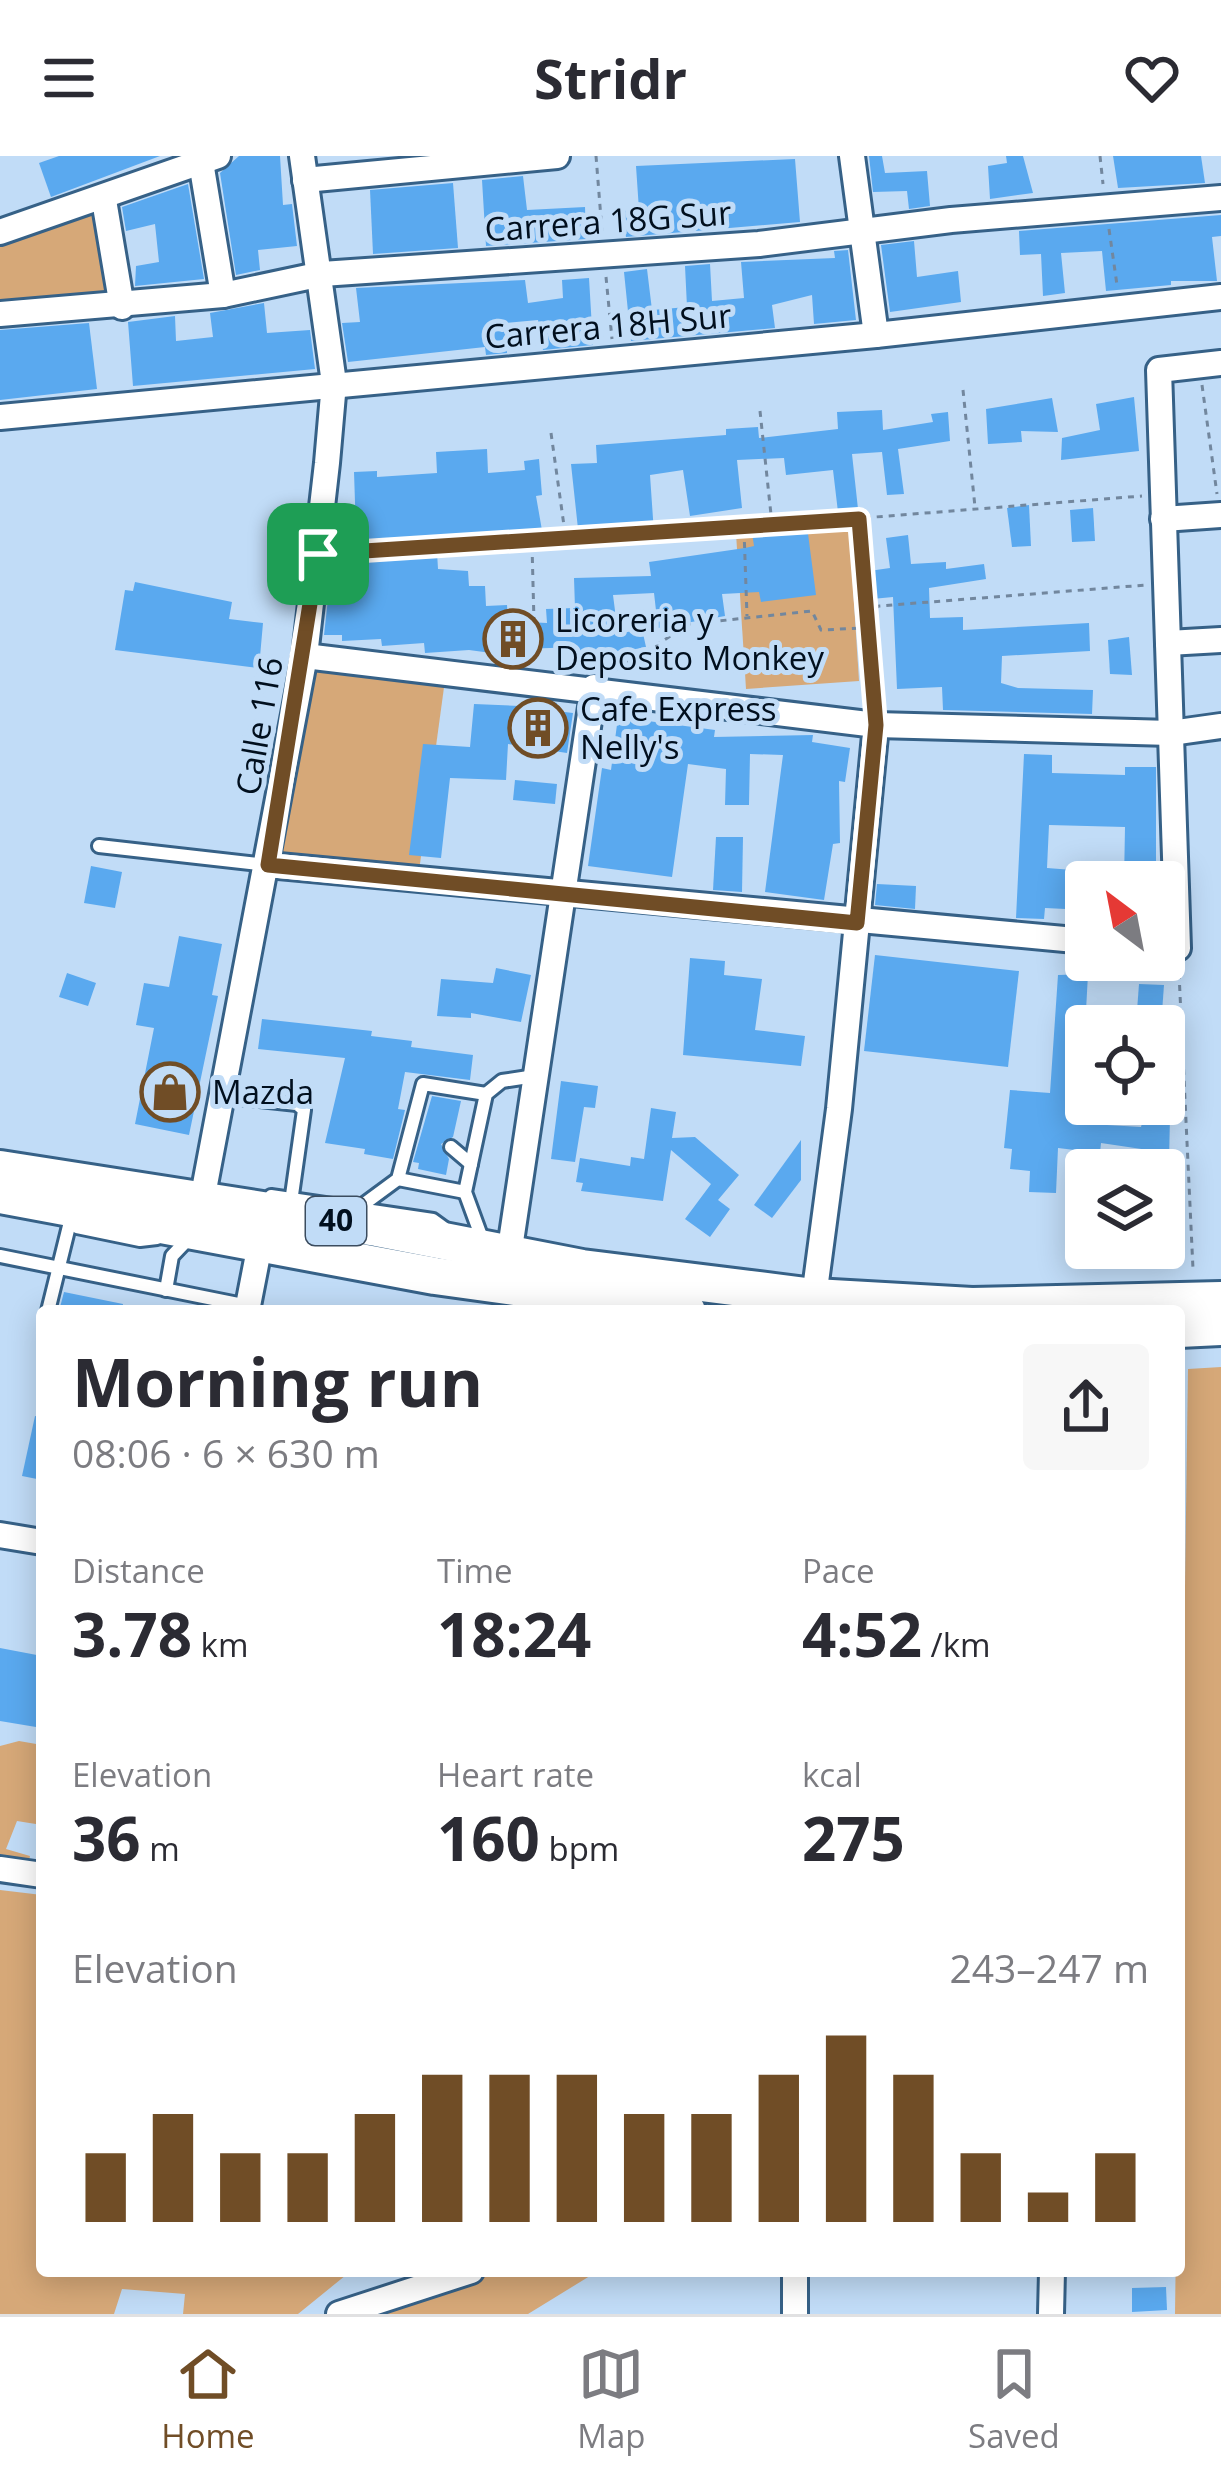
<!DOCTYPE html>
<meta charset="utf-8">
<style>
:root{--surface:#fff;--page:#f7f7f7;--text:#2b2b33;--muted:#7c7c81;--line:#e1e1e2;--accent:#704d26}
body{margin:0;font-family:"Open Sans",sans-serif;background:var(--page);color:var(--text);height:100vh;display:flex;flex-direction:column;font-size:45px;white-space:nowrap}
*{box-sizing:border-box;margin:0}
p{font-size:39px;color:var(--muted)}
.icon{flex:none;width:66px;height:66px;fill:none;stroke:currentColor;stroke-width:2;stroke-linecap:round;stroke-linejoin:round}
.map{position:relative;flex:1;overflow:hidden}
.details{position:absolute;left:36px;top:1149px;width:1149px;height:972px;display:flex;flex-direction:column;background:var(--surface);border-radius:12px;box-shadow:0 6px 30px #0003}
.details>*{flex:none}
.needle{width:78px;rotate:328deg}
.buttons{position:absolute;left:1065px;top:705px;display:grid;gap:24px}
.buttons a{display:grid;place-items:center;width:120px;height:120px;border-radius:12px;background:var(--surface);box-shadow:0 6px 30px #0003;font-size:60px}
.pin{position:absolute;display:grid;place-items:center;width:102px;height:102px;color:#fff;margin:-51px;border-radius:24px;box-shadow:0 6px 18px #0006}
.round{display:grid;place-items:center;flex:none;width:126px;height:126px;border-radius:12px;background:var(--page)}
.summary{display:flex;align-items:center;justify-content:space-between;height:204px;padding:0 36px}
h1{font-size:66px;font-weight:700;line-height:90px}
.metrics{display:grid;grid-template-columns:repeat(3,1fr);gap:18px;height:204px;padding:12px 36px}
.metrics div{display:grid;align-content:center}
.metrics b{font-size:60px;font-weight:700}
.metrics small{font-size:33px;font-weight:400}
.metrics p{font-size:33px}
.chart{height:336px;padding:24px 36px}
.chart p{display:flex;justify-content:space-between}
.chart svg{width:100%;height:216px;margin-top:12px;stroke:var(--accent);stroke-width:6}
header{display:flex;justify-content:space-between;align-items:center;height:156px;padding:0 36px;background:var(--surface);font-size:54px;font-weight:700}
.tab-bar{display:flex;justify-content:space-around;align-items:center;height:168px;border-top:3px solid var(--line);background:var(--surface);font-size:33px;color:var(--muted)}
.tab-bar a{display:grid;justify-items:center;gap:6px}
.tab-bar .selected{color:var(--accent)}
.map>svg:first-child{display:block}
.green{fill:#d6a878}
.building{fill:#5aa9ef}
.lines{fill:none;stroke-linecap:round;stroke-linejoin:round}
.service-casing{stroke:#366187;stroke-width:18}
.minor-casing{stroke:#366187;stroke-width:30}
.primary-casing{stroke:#366187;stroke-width:42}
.path{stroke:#72879e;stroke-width:3;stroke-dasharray:6 6;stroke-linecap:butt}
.service{stroke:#fff;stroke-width:12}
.minor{stroke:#fff;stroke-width:24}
.primary{stroke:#fff;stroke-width:36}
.route-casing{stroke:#fff;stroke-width:24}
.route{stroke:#704d26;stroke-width:15}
.labels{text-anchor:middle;stroke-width:10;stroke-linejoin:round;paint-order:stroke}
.shield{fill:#c1dcf7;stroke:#3b4c5f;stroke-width:3}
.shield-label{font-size:30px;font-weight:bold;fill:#010f1e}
.street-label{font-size:33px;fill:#010f1e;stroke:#c1dcf7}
.poi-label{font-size:33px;fill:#010f1e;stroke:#c1dcf7;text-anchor:start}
</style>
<header><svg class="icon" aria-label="menu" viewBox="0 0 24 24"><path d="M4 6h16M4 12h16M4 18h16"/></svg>Stridr<svg class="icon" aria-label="heart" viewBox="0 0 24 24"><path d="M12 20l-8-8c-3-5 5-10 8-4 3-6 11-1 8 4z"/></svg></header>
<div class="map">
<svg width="1221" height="2158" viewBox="0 0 1221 2158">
<rect width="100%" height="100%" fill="#c1dcf7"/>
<!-- green -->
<g class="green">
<polygon points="103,54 111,134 0,146 0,86"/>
<polygon points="849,369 859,525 746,533 736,377"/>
<polygon points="311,514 445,524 419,715 278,696"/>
<polygon points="1221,1211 1221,2158 1175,2158 1188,1213"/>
<polygon points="19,1585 42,1589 42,1669 17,1665 6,1693 30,1700 27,1714 0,1708 0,1590"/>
<polygon points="0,1734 42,1739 42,2115 351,2115 298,2158 183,2158 185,2138 122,2133 114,2158 0,2158"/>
<polygon points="486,2115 598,2115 528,2158 352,2158 457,2133"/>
</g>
<!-- building -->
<g class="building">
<polygon points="59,0 160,0 51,41 39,7"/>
<polygon points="239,0 280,0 283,49 292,48 297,90 258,94 260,114 236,119 220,17"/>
<polygon points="869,0 882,0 885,17 927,15 930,50 909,53 907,35 873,36"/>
<polygon points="1006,0 1023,0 1033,37 990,43 988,10 1007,7"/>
<polygon points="1113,0 1201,0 1205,27 1118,32"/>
<polygon points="795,3 800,66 626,81 621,55 639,54 636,10"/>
<polygon points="523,20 527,54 585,51 586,83 486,90 482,24"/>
<polygon points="453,27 458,92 373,98 370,34"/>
<polygon points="188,28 204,123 135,130 136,110 159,106 155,68 126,75 122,51"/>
<polygon points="1221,59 1221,80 1212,81 1217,125 1171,125 1171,129 1106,135 1102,95 1061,97 1065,137 1043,140 1041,98 1020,99 1019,75"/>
<polygon points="914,85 917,121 958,115 961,146 890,156 881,89"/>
<polygon points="848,94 856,164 814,168 812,139 772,149 775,172 631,185 624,116 647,113 652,154 687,151 685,110 710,108 712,145 744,142 741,106 835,102 834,95"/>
<polygon points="589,122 593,189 543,194 538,164 505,167 507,197 486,199 485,191 348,206 342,167 360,166 356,132 525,124 528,147 563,142 562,124"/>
<polygon points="264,147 267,177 310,174 315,213 133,230 128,166 175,160 176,185 213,181 210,157"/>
<polygon points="89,167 97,233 0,244 0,174"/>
<polygon points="1134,241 1139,295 1061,304 1062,282 1100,274 1096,248"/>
<polygon points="1052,242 1058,276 1021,275 1022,286 988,288 986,253"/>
<polygon points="882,254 883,274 933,266 931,258 948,256 950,285 898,293 904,338 887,339 882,296 852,298 858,353 838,356 833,314 786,319 784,302 737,304 742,352 690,360 683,314 650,319 654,377 579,382 571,308 597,307 596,289 726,279 726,273 758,271 759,282 838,273 837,256"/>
<polygon points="487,293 488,317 525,314 524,305 539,303 542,339 536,340 543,380 511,385 509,375 436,379 438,413 468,415 469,430 485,430 486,450 507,449 508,465 547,467 546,453 575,452 574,422 651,420 649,406 745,392 754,390 752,377 807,370 816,439 761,446 759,436 722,438 725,460 658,472 654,437 613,439 618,478 642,473 646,491 600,500 604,512 586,517 579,491 521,493 521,501 469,494 425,497 424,487 382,490 381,483 342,485 342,479 324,479 332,407 357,407 354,316 377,315 377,321 437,317 436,296"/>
<polygon points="1029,349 1031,390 1012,391 1007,352"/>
<polygon points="1093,352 1095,385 1072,386 1070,354"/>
<polygon points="908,379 911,408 946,406 946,413 984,408 986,423 929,432 930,462 963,461 963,474 1089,467 1090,495 1002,500 1001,527 1018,532 1093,534 1092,558 943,554 942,531 897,533 893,441 872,443 869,415 890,412 886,382"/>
<polygon points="135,426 232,446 229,463 263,467 259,512 115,494 125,434 133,435"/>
<polygon points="1129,481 1132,519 1110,518 1108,484"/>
<polygon points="541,545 557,547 556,555 573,557 567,597 508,588 506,624 450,622 441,702 409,699 423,588 470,591 474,548 541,551"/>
<polygon points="618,561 715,574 714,581 813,579 812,586 850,592 845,626 839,625 840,687 833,688 824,744 765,736 783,599 750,598 749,649 725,649 726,613 688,608 672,721 588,710 602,612 611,614"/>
<polygon points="1024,598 1052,599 1052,617 1125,619 1125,611 1156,611 1156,726 1124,726 1125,671 1049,669 1047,712 1086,715 1086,754 1045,752 1044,763 1016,762"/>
<polygon points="515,624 557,628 555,648 513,644"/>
<polygon points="716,681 743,681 742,736 713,734"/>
<polygon points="91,710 122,716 115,752 84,747"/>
<polygon points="877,728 916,730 915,753 875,749"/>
<polygon points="179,780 222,788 212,839 218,840 189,979 135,968 154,872 136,869 144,827 169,831"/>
<polygon points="875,799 1019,815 1008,911 864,895"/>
<polygon points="690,802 725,805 724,819 762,823 755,874 805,880 801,910 683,899"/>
<polygon points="496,812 531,819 521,866 471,857 471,862 437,860 441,823 493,827"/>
<polygon points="67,817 96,827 88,850 59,841"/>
<polygon points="1088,818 1083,910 1086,948 1094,950 1090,968 1141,971 1145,956 1170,960 1169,1006 1154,1005 1155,995 1101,987 1100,997 1058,992 1056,1037 1029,1036 1030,1015 1010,1013 1012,993 1004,992 1010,934 1050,937 1058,819"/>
<polygon points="1139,828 1164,829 1161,870 1136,868"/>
<polygon points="262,863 372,875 371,880 412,885 411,891 473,899 470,924 405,916 398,953 405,954 393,1003 364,998 365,993 325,987 345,902 258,893"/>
<polygon points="561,925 598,930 595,952 584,951 575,1006 551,1003"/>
<polygon points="432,940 461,945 453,981 441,988 449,1003 446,1019 418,1013 419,1007 413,1006"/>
<polygon points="651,952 676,956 672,982 695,981 739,1019 718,1044 730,1053 710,1081 685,1063 711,1028 671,994 663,1045 581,1035 583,1027 576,1026 580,1002 630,1010 631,1001 644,1003"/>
<polygon points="801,984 801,1024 772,1062 754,1049"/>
<polygon points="64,1136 123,1148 122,1155 59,1155"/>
<polygon points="35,1260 42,1261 42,1324 22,1320"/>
<polygon points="0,1492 42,1500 42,1572 0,1565"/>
<polygon points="1166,2131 1167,2154 1132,2156 1132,2132"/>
</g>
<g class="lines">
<!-- service casing -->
<g class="service-casing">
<g id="service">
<polyline points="99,690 267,709"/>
<polyline points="221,940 297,948 304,954 292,1039"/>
<polyline points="451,991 471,1008"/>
<polyline points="398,1023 465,1036"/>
<polyline points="271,1040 433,1064 444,1072"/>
<polyline points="360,1051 398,1023 423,928 486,938"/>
<polyline points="77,1071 140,1084 157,1082"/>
<polyline points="484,1088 465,1036 486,938 502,925 535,920"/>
<polyline points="0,1100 248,1150"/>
<polyline points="166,1134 172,1100 191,1080"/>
<polyline points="48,1155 69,1070"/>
</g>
</g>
<!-- minor casing -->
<g class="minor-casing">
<g id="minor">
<polyline points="852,0 876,179"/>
<polyline points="201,6 223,139"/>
<polyline points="305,24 557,0"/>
<polyline points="104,44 122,151"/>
<polyline points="0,76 218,0"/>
<polyline points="0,158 223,139 322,118 759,88 951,64 1221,42"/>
<polyline points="0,261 876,179 1221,141"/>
<polyline points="1163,363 1221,359"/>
<polyline points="1168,487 1221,484"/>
<polyline points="305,500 876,569 1171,577 1221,570"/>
<polyline points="268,709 1086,785"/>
<polyline points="1164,791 1178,792 1159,214 1221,207"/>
<polyline points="200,1055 305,500 327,307 334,227 302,0"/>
<polyline points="509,1099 594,531"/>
<polyline points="814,1141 839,953 876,569"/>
<polyline points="247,1155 260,1088"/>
<polyline points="0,1379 42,1386"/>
<polyline points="0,1713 42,1719"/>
<polyline points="795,2115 795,2158"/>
<polyline points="339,2158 471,2115"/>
<polyline points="1051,2158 1052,2115"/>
</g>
</g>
<!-- primary casing -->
<g class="primary-casing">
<g id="primary">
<polyline points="0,1013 377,1072 582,1112 814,1141 972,1150 1221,1144"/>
<polyline points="0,1039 435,1120 687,1155"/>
<polyline points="1179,1173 1221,1171"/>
</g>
</g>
<!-- path -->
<g class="path">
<polyline points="596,0 602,75"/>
<polyline points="1100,0 1103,28"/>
<polyline points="1109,73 1117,129"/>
<polyline points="606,121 612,183"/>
<polyline points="1202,229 1217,338"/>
<polyline points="963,234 975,351"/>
<polyline points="760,255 772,368"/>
<polyline points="551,277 566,384"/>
<polyline points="859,363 867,453"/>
<polyline points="744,374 747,460"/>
<polyline points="532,389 535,505"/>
<polyline points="338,397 532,388 1142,340"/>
<polyline points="868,463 874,543"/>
<polyline points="614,515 690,468 812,455 821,474 864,472 868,457 879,450 1146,429"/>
<polyline points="1179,817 1193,1113"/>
</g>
<!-- service -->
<use href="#service" class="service"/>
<!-- minor -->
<use href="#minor" class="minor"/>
<!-- primary -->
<use href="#primary" class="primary"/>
</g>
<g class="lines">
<!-- route casing -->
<g class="route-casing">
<polygon id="route" points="859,363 876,569 857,767 268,709 318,398"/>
</g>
<!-- route -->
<use href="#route" class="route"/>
</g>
<!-- icons -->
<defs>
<g id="building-ring" transform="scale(3)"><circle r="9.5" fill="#c1dcf7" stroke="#704d26" stroke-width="1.5"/><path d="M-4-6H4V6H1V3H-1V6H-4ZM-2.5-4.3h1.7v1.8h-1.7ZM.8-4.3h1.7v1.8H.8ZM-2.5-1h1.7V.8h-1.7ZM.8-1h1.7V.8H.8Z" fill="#704d26"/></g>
<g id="shop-ring" transform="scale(3)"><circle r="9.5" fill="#c1dcf7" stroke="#704d26" stroke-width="1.5"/><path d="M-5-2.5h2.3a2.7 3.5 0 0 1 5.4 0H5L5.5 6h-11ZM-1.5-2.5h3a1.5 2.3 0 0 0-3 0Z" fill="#704d26"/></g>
</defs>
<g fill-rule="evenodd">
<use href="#building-ring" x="513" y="483"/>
<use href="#building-ring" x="538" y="572"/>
<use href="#shop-ring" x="170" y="936"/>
</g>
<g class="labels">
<!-- shield labels -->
<rect class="shield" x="306" y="1041" width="60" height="48" rx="9"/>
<g class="shield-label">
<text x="336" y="1075">40</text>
</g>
<!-- street labels -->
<g class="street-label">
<text transform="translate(608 65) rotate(-4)" y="12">Carrera 18G Sur</text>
<text transform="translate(608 170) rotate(-5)" y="12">Carrera 18H Sur</text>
<text transform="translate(259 570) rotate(-80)" y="12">Calle 116</text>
</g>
<!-- poi labels -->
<g class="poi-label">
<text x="555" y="476">Licoreria y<tspan x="555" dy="38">Deposito Monkey</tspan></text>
<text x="580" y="565">Cafe Express<tspan x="580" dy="38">Nelly's</tspan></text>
<text x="212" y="948">Mazda</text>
</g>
</g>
</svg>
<div class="buttons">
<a><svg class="needle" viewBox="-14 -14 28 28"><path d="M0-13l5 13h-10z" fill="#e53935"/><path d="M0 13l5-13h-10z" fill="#7c7c81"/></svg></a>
<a><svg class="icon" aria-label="locate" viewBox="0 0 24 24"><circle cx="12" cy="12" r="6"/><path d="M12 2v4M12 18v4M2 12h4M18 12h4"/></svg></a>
<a><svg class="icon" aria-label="layers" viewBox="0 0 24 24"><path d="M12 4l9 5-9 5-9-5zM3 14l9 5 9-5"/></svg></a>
</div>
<div class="pin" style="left:318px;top:398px;background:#1e9e55"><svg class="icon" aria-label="arrive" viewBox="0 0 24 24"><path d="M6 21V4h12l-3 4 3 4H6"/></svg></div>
<section class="details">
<div class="summary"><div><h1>Morning run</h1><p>08:06 · 6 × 630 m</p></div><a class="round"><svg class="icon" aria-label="share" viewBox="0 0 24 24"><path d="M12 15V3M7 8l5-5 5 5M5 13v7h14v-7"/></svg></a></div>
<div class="metrics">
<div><p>Distance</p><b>3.78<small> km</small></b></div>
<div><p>Time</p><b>18:24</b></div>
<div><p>Pace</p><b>4:52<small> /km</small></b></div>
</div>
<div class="metrics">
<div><p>Elevation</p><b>36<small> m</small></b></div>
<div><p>Heart rate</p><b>160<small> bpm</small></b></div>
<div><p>kcal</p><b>275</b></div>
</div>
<div class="chart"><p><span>Elevation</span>243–247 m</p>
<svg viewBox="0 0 160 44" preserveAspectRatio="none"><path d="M5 44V30M15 44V22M25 44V30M35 44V30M45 44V22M55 44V14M65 44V14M75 44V14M85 44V22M95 44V22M105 44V14M115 44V6M125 44V14M135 44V30M145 44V38M155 44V30"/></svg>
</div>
</section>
</div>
<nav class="tab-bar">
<a class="selected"><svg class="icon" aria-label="home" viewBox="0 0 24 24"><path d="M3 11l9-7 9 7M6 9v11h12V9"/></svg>Home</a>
<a><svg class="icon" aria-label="map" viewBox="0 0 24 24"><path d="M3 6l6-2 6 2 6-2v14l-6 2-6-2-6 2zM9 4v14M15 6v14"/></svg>Map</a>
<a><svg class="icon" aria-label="saved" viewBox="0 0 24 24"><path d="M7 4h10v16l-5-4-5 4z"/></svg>Saved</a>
</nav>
